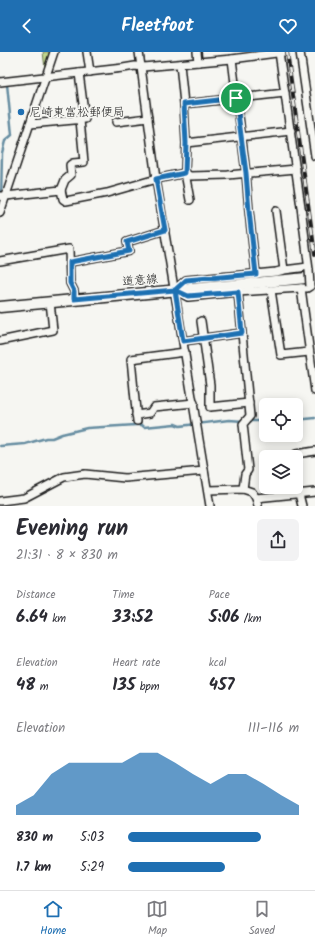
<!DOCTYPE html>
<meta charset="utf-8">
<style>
:root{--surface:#fff;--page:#f2f2f3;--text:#2b2b33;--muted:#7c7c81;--line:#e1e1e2;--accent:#1f6fb2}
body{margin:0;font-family:Kalam,"Klee One",sans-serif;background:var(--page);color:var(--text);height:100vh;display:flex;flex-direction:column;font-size:15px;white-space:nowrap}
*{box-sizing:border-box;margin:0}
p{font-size:13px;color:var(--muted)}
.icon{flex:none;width:22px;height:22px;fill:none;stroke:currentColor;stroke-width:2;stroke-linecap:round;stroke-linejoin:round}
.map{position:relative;height:454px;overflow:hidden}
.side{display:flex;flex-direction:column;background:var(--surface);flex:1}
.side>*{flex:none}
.tools{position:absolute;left:259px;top:346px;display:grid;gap:8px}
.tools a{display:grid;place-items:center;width:44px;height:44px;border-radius:6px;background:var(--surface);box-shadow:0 2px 10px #0003;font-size:20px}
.pin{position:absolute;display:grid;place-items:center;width:34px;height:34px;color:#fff;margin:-17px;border:2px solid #fff;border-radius:50%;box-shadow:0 1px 4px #0007}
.round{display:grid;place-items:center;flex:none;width:42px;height:42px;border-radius:6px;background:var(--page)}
.summary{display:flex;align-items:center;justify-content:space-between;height:68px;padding:0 16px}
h1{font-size:22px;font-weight:700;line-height:30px}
.figures{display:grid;grid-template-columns:repeat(3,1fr);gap:6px;height:68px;padding:4px 16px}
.figures div{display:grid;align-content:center}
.figures b{font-size:17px;font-weight:700}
.figures small{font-size:11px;font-weight:400}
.figures p{font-size:11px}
.chart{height:112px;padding:8px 16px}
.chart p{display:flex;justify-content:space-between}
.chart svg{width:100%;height:72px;margin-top:4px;fill:var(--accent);opacity:.7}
ul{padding:0 16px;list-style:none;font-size:13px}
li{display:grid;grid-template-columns:64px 48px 1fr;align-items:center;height:30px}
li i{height:10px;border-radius:5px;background:var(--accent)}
header{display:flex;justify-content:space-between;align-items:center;height:52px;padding:0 16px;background:var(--accent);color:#fff;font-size:18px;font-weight:700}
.menu{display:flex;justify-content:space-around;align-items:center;height:56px;border-top:1px solid var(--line);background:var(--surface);font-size:11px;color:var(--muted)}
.menu a{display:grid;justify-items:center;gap:2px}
.menu .current{color:var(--accent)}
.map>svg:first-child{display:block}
.green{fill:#c0d68c;stroke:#6e7954}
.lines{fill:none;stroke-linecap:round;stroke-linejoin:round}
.stream{stroke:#668da1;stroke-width:2.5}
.street-casing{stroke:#1c1c1c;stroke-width:10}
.secondary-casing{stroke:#1c1c1c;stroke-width:13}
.street{stroke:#f6f6f2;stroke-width:7}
.secondary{stroke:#f6f6f2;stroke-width:10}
.rail-casing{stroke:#1c1c1c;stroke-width:4}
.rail{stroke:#f6f6f2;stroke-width:2.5;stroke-dasharray:8;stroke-linecap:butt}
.street-bridge-casing{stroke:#1c1c1c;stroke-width:10;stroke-linecap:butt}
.street-bridge{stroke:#f6f6f2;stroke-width:7}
.route-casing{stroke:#fff;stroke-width:8}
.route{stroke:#1f6fb2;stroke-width:5}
.poi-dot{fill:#1f6fb2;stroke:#f6f6f2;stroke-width:1.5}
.labels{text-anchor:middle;stroke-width:3.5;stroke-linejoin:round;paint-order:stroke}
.poi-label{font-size:12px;fill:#1c1c1c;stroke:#f6f6f2;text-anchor:start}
.street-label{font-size:12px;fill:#1c1c1c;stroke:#f6f6f2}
</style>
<header><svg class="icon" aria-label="back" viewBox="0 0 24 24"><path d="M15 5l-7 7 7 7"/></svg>Fleetfoot<svg class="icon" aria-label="heart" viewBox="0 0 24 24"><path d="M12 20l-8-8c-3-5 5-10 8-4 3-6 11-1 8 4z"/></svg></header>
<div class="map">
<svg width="315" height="454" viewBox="0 0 315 454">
<rect width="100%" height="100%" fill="#f6f6f2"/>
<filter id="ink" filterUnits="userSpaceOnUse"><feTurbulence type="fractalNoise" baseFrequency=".025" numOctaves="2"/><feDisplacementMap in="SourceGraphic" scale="8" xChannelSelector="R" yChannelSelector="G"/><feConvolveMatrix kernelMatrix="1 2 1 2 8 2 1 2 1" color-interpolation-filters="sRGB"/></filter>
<g filter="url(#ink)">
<!-- green -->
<polygon class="green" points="43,0 51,0 45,17"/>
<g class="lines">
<!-- stream -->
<g class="stream">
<polyline points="0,150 1,147 2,101 5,89 12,83 7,32"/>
<polyline points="296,368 315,366"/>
<polyline points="248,369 266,369"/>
<polyline points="0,394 25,392 46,386 52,386 62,382 87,376 136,373 142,373 144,375 175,372 180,374 229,368 243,369"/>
</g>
<!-- street casing -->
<g class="street-casing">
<g id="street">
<polyline points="87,0 90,20"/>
<polyline points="139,0 156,127 210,454"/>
<polyline points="197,0 198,10"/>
<polyline points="279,0 301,155 309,218"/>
<polyline points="300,0 315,104"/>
<polyline points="232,7 246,121 249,159 256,222"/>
<polyline points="180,12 184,52 186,91 185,121 190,148"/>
<polyline points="0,30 123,16 135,14 143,15 232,7 284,0"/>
<polyline points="184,52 285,41"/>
<polyline points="116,70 148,66"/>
<polyline points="30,72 85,67 79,21"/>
<polyline points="186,91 291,79"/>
<polyline points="61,138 65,128 71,123 70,113 73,111 84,110 80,68"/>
<polyline points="0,144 6,144 61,138 63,147 66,149 107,141 156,127 185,121 190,124 228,123 296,117"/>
<polyline points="276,159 284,218"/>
<polyline points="0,161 54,0"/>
<polyline points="0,209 69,197 70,231 74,239 75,247"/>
<polyline points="70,210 129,199 127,190 165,178"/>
<polyline points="308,215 284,218 276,220 186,228 175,238 188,245 238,240 301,236 307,236 310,234"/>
<polyline points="301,236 315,339"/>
<polyline points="271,238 281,303 309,300"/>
<polyline points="238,240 250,364 243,372 248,418 245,422 243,437"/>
<polyline points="201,269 210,333 210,355 249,351"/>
<polyline points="0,289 53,278 50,250"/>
<polyline points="183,289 242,281"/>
<polyline points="136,363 150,361 154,355 194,351"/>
<polyline points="137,369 131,307 185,300"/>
<polyline points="296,402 315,399"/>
<polyline points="208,438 243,437 252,440 256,446 258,454"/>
<polyline points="299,442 302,454"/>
<polyline points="256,446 315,440"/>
<polyline points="0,449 24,446 64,425 85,422 125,426 204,419"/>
</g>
</g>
<!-- secondary casing -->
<g class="secondary-casing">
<polyline id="secondary" points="0,255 306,226"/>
</g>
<!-- street -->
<use href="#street" class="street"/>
<!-- secondary -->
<use href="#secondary" class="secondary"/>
<!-- rail casing -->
<g class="rail-casing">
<polyline id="rail" points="287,0 315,202"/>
</g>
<!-- rail -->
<use href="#rail" class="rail"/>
<!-- street-bridge casing -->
<g class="street-bridge-casing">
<polyline id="street-bridge" points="309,218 310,234"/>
</g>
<!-- street-bridge -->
<use href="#street-bridge" class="street-bridge"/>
</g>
</g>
<g class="lines" filter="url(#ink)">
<!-- route casing -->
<g class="route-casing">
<polyline id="route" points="236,46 184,52 186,91 185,121 156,127 165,178 127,190 129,199 70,210 70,231 74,239 74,247 175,238 188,244 238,240 242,281 183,289 175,238 186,228 256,222 249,159 246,121 236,46"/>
</g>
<!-- route -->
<use href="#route" class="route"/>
</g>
<!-- markers -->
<circle class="poi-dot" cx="21" cy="60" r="4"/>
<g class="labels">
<!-- poi labels -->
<g class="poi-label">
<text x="29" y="64">尼崎東富松郵便局</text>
</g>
<!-- street labels -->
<g class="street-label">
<text transform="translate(140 228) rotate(-5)" y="4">道意線</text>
</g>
</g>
</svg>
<div class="tools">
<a><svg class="icon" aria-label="locate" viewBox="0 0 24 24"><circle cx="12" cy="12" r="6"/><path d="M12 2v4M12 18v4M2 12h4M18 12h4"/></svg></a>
<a><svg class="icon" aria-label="layers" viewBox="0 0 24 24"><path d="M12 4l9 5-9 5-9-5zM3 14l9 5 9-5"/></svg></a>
</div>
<div class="pin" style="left:236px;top:46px;background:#1e9e55"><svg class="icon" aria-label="arrive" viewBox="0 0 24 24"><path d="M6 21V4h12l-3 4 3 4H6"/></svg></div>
</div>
<section class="side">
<div class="summary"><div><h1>Evening run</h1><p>21:31 · 8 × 830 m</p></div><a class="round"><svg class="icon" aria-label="share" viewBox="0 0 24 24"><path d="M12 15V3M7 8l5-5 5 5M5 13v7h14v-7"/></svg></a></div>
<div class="figures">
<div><p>Distance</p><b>6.64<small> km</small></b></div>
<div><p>Time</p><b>33:52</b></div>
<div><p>Pace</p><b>5:06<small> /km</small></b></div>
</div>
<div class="figures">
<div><p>Elevation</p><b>48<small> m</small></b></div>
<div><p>Heart rate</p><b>135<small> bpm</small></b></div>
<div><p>kcal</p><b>457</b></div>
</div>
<div class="chart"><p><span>Elevation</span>111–116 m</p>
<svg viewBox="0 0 160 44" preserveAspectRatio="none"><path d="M0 44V38L10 32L20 19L30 12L40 12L50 12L60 12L70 6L80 6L90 12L100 19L110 25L120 19L130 19L140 25L150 32L160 38V44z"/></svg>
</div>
<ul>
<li><b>830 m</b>5:03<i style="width:78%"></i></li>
<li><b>1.7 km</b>5:29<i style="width:57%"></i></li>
</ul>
</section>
<nav class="menu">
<a class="current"><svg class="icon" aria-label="home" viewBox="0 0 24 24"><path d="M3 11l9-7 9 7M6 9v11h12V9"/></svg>Home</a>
<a><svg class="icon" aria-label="map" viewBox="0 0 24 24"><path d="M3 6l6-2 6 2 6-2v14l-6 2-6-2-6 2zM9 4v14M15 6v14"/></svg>Map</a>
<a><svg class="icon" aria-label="saved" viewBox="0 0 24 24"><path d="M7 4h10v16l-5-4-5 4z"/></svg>Saved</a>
</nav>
